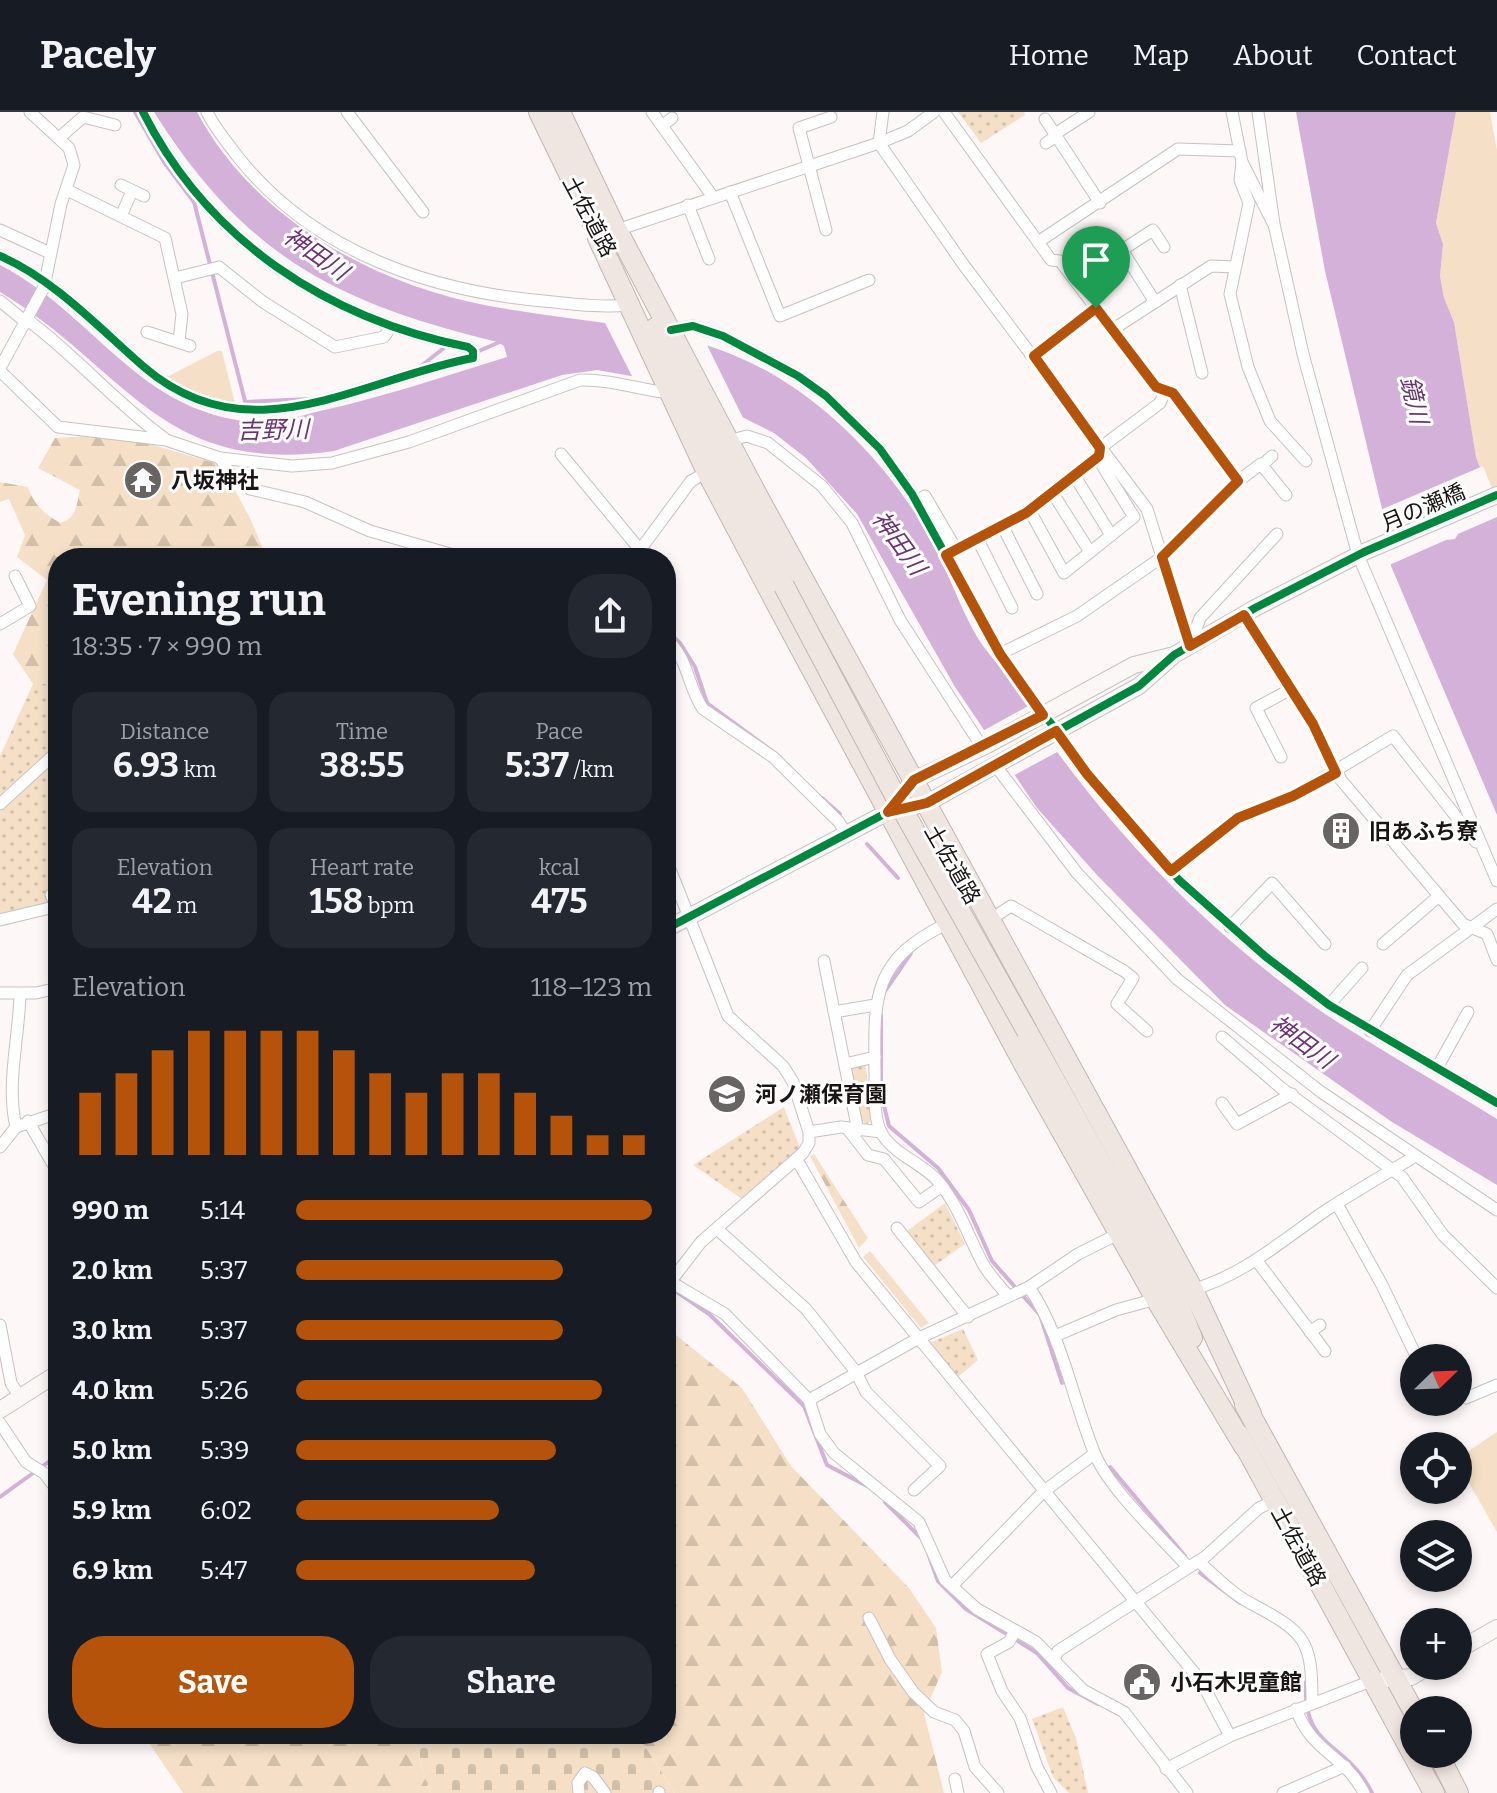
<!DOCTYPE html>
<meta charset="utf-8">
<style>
:root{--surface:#171b24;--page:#242831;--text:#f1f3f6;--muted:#9ea1a6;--line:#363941;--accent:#b45309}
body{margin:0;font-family:Bitter,"Noto Sans JP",serif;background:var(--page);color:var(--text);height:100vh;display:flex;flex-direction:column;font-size:30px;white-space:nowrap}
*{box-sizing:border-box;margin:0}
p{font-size:26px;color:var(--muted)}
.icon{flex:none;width:44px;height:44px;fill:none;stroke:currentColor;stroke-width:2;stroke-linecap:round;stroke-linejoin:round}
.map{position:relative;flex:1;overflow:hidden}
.panel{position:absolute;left:48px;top:436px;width:628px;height:1196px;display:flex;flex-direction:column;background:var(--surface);border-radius:32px;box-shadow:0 4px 12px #0003}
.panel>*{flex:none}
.needle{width:52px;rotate:67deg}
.tools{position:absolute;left:1400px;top:1232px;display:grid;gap:16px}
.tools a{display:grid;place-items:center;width:72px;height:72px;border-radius:50%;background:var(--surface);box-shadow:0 4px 12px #0003;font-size:40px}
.pin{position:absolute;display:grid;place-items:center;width:68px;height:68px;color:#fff;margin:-82px -34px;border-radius:50% 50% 50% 0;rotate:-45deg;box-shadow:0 0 8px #0007}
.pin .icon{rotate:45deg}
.round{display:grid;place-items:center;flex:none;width:84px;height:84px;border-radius:32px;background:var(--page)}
.overview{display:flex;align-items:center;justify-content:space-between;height:136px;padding:0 24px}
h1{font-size:44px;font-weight:700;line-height:60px}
.stats{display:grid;grid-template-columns:repeat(3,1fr);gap:12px;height:136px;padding:8px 24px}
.stats div{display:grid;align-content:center;border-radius:20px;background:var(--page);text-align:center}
.stats b{font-size:34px;font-weight:700}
.stats small{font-size:22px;font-weight:400}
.stats p{font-size:22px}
.chart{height:224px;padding:16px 24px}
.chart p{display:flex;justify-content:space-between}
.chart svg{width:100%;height:144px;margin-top:8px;stroke:var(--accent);stroke-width:6}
.cta{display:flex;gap:16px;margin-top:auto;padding:16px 24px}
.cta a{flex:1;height:92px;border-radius:32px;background:var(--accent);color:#fff;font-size:32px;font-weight:700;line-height:92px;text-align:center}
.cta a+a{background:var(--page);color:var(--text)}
ul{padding:0 24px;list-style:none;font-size:26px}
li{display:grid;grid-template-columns:128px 96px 1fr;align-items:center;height:60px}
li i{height:20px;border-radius:10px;background:var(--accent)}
header{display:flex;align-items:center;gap:48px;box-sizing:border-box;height:112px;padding:0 40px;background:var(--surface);border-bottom:2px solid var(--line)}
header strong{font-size:38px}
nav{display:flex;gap:44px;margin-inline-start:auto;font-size:28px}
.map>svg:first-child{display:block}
.green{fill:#f5e0c7}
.forest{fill:url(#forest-firs)}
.cemetery{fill:url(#cemetery-stones)}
.park{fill:url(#park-dots)}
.water{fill:#d4b1d8}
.pier{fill:#fdf8f7}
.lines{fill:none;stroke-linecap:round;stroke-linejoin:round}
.stream{stroke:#d4b1d8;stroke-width:4}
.street-casing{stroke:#c7c2c2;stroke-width:13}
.secondary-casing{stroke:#c7c2c2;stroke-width:18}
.highway-casing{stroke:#c2b5b1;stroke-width:22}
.street{stroke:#fffefe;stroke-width:11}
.secondary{stroke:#faf7f5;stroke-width:16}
.highway{stroke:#f0e6e1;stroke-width:20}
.highway-bridge-casing{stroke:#c2b5b1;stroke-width:22;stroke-linecap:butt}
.highway-bridge{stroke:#f0e6e1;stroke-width:20}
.cycleway-casing{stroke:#fff;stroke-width:13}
.cycleway{stroke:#00873e;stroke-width:8}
.route-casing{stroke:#fff;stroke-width:16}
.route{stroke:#b45309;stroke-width:10}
.labels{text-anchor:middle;stroke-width:6;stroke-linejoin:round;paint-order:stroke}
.street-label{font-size:22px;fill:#1a1515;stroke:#fff}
.poi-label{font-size:22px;font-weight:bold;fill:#1a1515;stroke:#fff;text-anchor:start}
.water-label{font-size:24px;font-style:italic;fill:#6e3277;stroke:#fff}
</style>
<header>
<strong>Pacely</strong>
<nav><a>Home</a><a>Map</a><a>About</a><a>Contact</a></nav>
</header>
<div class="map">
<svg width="1497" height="1681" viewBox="0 0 1497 1681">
<defs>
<pattern id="forest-firs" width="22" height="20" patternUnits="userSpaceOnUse" patternTransform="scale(2)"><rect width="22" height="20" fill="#f5e0c7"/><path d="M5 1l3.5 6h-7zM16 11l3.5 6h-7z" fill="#d1bfaa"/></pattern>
<pattern id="cemetery-stones" width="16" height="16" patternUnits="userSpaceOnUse" patternTransform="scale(2)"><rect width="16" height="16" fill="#f5e0c7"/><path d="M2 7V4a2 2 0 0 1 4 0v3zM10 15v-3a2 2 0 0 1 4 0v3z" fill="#d1bfaa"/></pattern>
<pattern id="park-dots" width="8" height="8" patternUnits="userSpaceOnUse" patternTransform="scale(2)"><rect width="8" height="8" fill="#f5e0c7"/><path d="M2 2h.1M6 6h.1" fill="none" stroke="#d1bfaa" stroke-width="1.8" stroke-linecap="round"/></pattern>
</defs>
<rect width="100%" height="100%" fill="#fdf8f7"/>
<!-- green -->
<g class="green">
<polygon points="1456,0 1490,0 1497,38 1497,400 1476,345 1454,210 1444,186 1440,164 1443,132 1436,111"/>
<polygon points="217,239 222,239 235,291 226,294 165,266"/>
<polygon points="870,1139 929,1211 921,1216 863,1145"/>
<polygon points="1497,1320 1497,1420 1458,1352 1458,1346"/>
</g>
<!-- forest -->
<g class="forest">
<path d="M89,324L126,325L221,353L249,404L267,446H58V572H33L13,542L47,468L17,445L25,423L9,387L0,390V370L28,375C33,392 45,402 60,411C77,406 76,394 80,378L38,356L55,326Z"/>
<polygon points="814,1042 868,1126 859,1136 810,1044"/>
<polygon points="666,1215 742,1276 791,1354 909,1476 936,1516 942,1560 924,1601 944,1681 675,1681 637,1622 666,1622"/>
<polygon points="143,1622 412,1622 430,1681 183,1681"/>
</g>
<!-- cemetery -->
<polygon class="cemetery" points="412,1622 637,1622 675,1681 430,1681"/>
<!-- park -->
<g class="park">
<polygon points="958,0 1024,0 1025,3 981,31"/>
<polygon points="33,572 58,572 58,783 49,790 0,802 0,644"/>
<polygon points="865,951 873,1007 867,1012 860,1009 850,956"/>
<polygon points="784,995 800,1036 742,1087 693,1053"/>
<polygon points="945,1091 965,1132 934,1154 907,1119"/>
<polygon points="963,1217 978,1248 958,1265 929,1231"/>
<polygon points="1063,1595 1076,1626 1088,1681 1069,1681 1053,1665 1032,1607"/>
</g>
<!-- water -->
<g class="water">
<path d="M154,0H197C254,107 373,172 489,194C588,212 691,212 779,266C840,304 890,358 927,420C947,454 958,494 979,528C990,545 1005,559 1016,576C1030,597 1043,620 1058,641C1132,742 1224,833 1328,904C1383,940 1441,972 1497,1007V1073L1392,1010L1225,893L1097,763L1037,696L955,575L857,402L806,346L774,321L676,272L597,258L562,263L334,339C161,364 126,256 0,180V153C53,180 91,225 138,262C174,291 219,311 266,310C284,310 303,303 320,299C384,285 445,264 507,245L504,234L498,230C336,191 245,144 154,0Z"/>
<polygon points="1296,0 1456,0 1436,111 1443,132 1440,164 1444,186 1454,210 1476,345 1497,400 1497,703 1391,454 1382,397 1325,159"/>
</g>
<!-- pier -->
<g class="pier">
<polygon points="603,207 703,225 746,312 689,279 634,268"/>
<polygon points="1483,354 1497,389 1497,405 1458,422 1455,427 1446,428 1387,454 1378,399"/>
<polygon points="1030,593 1061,638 1011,665 981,620"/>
</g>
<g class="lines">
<!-- stream -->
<g class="stream">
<polyline points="135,0 164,50 194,90 246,293"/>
<polyline points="479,239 502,229"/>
<polyline points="421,254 444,236"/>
<polyline points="246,290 309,287"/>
<polyline points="464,442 479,446"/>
<polyline points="666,518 680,531 695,555 707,591 775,641"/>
<polyline points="822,686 840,702"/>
<polyline points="867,732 898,766"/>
<polyline points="885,879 911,841"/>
<polyline points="881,903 881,982 889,1014 938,1056 969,1098 992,1149 1040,1203 1062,1271"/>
<polyline points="674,1178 709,1202 804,1294 827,1353 867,1374"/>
<polyline points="1110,1355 1185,1444"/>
<polyline points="0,1385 58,1343"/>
<polyline points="885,1390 921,1426"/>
<polyline points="928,1441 938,1469 966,1497 1037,1541 1068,1576 1098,1592"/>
<polyline points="1200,1461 1240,1491"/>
<path d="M1306,1570C1302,1639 1345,1627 1372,1681"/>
</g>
<!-- street casing -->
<g class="street-casing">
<g id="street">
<path d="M207,0C215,17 227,30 238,45C313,139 428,179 544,189C573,192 601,196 629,193"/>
<polyline points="347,0 423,100"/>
<polyline points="652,0 713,85"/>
<polyline points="883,0 879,31 963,152 1147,397 1190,534"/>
<polyline points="944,0 1038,130"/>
<polyline points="1232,0 1242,50 1273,111"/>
<polyline points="1258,0 1274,112 1303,242 1358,443 1497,769"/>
<polyline points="1045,7 1100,91"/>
<polyline points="662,14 672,6"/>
<polyline points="1055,22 1089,0"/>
<polyline points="59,26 83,5 115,13"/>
<polyline points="1046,31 1056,24"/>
<polyline points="1242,50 1240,68 1249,91 1230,182 1248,255 1270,309 1306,349"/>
<polyline points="121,73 144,84"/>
<polyline points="67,78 165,126 182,202 179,229"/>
<polyline points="730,80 780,204 869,168"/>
<polyline points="688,93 709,147"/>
<polyline points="121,104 132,79"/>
<polyline points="0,118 50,141"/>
<polyline points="826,118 799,16 831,5"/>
<polyline points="614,119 879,31 908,19 934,0"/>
<path d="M0,144C55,168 99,216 144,255C250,346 360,267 473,246V239L468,235C328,207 208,129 143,0"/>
<polyline points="175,166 219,155 263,190 335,235 384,225 390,216"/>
<polyline points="1180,173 1202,261"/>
<polyline points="0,189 27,211"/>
<polyline points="1155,190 1122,138 1153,118 1164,135"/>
<path d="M29,209C77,245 115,290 164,326"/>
<polyline points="671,218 693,214 723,224 798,264 826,284 880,337 912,382 1000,542 1035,592 1067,631 1087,662 1179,768 1266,845 1329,893 1497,991"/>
<polyline points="1112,218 1211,154 1235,155"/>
<polyline points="147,220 190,234"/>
<polyline points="1034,244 1096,196"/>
<polyline points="0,256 44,175 61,92 74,53 69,36 30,0"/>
<path d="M0,259L58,315L166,328L220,346L292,354L332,351L409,330L580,268C610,267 640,278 669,281"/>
<polyline points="728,329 747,324 768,331 822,374 852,411 900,508 982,635"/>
<polyline points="561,342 641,439"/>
<polyline points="220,346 232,364 250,377 305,390 370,419 464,446"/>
<polyline points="1262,353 1272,344"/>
<polyline points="1074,363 1111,423"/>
<polyline points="1238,369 1261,352 1286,383"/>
<polyline points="1052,380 1090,440"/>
<polyline points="917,389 925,384 956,437"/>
<polyline points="1030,399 1064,461 1134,405 1097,345"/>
<polyline points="1002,413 1037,482"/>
<polyline points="977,426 1012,496"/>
<polyline points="946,443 1026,401 1099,344 1100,336 1160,291 1165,279 1156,275 1060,149 1051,148 1038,130 1178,37 1240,39"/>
<polyline points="634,446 691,369 707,360"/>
<polyline points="1244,503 1313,612 1341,668 1463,812 1487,822 1497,848"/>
<polyline points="0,512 30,494 15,464"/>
<path d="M666,527C689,546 687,574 703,597L773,645L839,710L846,722"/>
<polyline points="1190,534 1200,506 1277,422"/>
<polyline points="1000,542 1077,504 1162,445 1238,369 1173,281 1165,279"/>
<polyline points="1281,645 1256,596 1291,577"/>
<polyline points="995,653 1077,761 1177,867 1321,980 1497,1098"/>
<polyline points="0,692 58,639"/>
<polyline points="666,747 728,904 783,954 793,970 809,1020 809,1031 803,1041 701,1130 671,1169"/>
<polyline points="1171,759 1238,706 1293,684 1393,624 1476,730"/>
<polyline points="51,783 57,795"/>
<polyline points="991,807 1011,794 1124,859 1133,866 1117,892 1147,919"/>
<polyline points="0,808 58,794"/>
<path d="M948,811C871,848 874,886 875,962C875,979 873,1007 882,1022C895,1043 922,1051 938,1069C959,1094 967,1122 982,1150C988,1162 999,1173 1008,1184"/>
<polyline points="1230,815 1272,771 1325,832"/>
<polyline points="1383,832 1439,784"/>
<polyline points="824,849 858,1019"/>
<polyline points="0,881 36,881 58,876"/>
<polyline points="1329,893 1362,856"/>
<polyline points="834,900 875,893"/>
<polyline points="1370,919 1407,863 1497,797"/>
<polyline points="1222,925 1280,975 1402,1065 1443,1123 1497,1176"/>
<polyline points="845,952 875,945"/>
<polyline points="1437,956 1468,900"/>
<polyline points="1222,991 1237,1012 1292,982"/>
<polyline points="28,1009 58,1061"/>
<path d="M16,1015C6,973 19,926 20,882"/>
<polyline points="847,1016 868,1043 884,1047 919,1090 942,1074"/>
<polyline points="809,1020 841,1015 881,1020"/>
<polyline points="0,1035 16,1015 58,1001"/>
<polyline points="797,1048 856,1150 1201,1569 1230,1624"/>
<polyline points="1337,1092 1382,1173 1417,1246"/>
<polyline points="897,1116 968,1205"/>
<polyline points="717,1117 806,1197 856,1260 866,1280 940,1354 914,1378"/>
<polyline points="1257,1149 1325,1239"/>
<polyline points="666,1167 725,1202 809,1288 820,1322 834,1341 919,1410 945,1468 977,1497 1036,1530 1083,1578 1124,1600 1187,1681"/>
<path d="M1029,1175C1062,1224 1072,1285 1094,1340C1108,1376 1160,1424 1187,1454"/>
<path d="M1188,1179C1244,1164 1282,1128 1328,1097C1356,1079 1385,1062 1414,1045"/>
<polyline points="0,1213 11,1271 21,1287"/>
<polyline points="1310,1220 1320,1213"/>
<polyline points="1055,1224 1116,1198 1160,1186"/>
<polyline points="1458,1278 1466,1286 1497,1273"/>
<polyline points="809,1288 917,1227 1029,1175 1078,1142 1118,1122"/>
<polyline points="0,1311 26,1350 44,1361 58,1379"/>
<path d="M1198,1449C1215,1464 1232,1482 1252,1492C1306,1521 1312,1528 1312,1590"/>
<polyline points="952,1474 1043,1380 1094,1342"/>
<polyline points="869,1506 890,1547 913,1580 934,1600 955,1608 964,1619 975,1655 998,1681"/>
<polyline points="1015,1519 1009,1530 987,1542 1002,1579 1020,1606 1037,1655 1051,1681"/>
<polyline points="1054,1548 1058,1539 1205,1445 1259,1396 1274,1389"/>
<path d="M1296,1597C1312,1641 1345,1643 1364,1681"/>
<polyline points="1166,1657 1230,1624 1371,1569"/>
<polyline points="955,1667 958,1681"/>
<polyline points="659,1680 659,1681"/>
<polyline points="579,1681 578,1671 585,1661 593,1665 605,1681"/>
<polyline points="1283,1681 1345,1654"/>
</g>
</g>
<!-- secondary casing -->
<g class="secondary-casing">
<g id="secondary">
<polyline points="892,695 914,668 987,633 1134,553 1170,544"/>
<polyline points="666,817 888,700 927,691 1139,574 1174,543 1255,496 1364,440 1497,383"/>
<polyline points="0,1298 58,1261"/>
<polyline points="1458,1538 1497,1516"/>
<polyline points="1385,1567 1411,1565 1430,1554"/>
</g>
</g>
<!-- highway casing -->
<g class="highway-casing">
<g id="highway">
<polyline points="539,0 605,136"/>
<polyline points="560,0 622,130"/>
<polyline points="617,118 757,383 1193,1178 1251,1302"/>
<polyline points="598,126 707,360 774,487 1024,952 1156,1187 1244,1334"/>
<polyline points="655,216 784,474"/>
<polyline points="1027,919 1174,1182 1192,1226"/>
<polyline points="1245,1293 1414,1600"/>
<polyline points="1239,1323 1434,1681"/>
<polyline points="1438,1642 1458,1681"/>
</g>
</g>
<!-- street -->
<use href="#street" class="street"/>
<!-- secondary -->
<use href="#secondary" class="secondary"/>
<!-- highway -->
<use href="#highway" class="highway"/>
<!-- highway-bridge casing -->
<g class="highway-bridge-casing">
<polyline id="highway-bridge" points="784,474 900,693 1027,919"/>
</g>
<!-- highway-bridge -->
<use href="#highway-bridge" class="highway-bridge"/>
<!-- cycleway casing -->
<g class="cycleway-casing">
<g id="cycleway">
<path d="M0,144C55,168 99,216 144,255C250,346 360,267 473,246V239L468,235C328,207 208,129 143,0"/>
<polyline points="671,218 693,214 723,224 798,264 826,284 880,337 912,382 1000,542 1035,592 1067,631 1087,662 1179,768 1266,845 1329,893 1497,991"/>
<polyline points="666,817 888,700 927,691 1139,574 1174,543 1255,496 1364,440 1497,383"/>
</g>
</g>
<!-- cycleway -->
<use href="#cycleway" class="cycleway"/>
</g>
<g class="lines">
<!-- route casing -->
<g class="route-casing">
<polygon id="route" points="1096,196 1156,275 1173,281 1238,369 1162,445 1190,534 1244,503 1313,612 1336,661 1293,684 1238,706 1171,759 1087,662 1056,619 927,691 888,700 914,668 1043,603 1000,542 946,443 1026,401 1099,344 1100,336 1034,244"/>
</g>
<!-- route -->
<use href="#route" class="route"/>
</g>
<!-- icons -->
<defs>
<g id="temple-disc" transform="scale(2)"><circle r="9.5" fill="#696464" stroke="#fff"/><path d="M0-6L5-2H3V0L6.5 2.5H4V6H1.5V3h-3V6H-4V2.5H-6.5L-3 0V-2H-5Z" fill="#fff"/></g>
<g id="building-disc" transform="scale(2)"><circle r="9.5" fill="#696464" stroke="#fff"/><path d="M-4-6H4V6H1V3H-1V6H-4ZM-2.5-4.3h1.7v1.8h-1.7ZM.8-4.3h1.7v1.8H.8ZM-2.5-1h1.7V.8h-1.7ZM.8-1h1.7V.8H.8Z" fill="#fff"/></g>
<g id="school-disc" transform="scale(2)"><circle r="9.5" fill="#696464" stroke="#fff"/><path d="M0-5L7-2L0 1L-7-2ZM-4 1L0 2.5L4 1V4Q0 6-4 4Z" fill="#fff"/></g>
<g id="civic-disc" transform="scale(2)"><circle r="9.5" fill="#696464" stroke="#fff"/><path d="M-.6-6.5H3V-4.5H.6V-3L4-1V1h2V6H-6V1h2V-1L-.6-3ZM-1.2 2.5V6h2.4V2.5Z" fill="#fff"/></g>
</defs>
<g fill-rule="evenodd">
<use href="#temple-disc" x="143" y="368"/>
<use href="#building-disc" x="1341" y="719"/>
<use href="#school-disc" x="727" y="982"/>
<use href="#civic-disc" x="1142" y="1570"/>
</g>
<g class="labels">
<!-- street labels -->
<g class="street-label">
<text transform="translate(590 104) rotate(62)" y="8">土佐道路</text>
<text transform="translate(1423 395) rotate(-23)" y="8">月の瀬橋</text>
<text transform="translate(953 752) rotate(60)" y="8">土佐道路</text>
<text transform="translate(1299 1434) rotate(61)" y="8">土佐道路</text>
</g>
<!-- poi labels -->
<g class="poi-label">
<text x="171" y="376">八坂神社</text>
<text x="1369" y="727">旧あふち寮</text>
<text x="755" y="990">河ノ瀬保育園</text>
<text x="1170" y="1578">小石木児童館</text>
</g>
<!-- water labels -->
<g class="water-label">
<text transform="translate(316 142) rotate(35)" y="8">神田川</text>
<text transform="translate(1414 288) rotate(77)" y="8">鏡川</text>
<text transform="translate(273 318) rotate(-1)" y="8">吉野川</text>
<text transform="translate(899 431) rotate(54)" y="8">神田川</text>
<text transform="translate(1302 930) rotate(36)" y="8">神田川</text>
</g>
</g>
</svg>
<div class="tools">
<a><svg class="needle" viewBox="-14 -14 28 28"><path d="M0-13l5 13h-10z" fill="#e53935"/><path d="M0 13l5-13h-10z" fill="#9ea1a6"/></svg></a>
<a><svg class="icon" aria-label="locate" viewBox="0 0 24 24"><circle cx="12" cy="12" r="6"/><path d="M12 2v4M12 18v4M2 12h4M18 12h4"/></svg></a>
<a><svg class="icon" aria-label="layers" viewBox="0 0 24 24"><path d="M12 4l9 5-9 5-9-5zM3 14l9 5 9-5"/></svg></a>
<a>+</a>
<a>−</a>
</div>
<div class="pin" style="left:1096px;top:196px;background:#1e9e55"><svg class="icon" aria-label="arrive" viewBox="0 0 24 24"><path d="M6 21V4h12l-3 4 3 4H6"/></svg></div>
<section class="panel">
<div class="overview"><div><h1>Evening run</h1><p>18:35 · 7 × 990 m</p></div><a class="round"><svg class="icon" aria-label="share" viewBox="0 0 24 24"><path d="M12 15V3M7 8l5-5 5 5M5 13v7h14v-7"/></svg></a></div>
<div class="stats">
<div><p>Distance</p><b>6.93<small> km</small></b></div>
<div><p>Time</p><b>38:55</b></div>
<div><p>Pace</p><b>5:37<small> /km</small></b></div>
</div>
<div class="stats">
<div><p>Elevation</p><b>42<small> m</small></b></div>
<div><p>Heart rate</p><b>158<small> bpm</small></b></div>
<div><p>kcal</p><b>475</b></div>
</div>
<div class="chart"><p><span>Elevation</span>118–123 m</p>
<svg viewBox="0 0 160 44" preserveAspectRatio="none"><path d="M5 44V25M15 44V19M25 44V12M35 44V6M45 44V6M55 44V6M65 44V6M75 44V12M85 44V19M95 44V25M105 44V19M115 44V19M125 44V25M135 44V32M145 44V38M155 44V38"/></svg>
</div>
<ul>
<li><b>990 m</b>5:14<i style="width:100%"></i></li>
<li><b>2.0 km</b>5:37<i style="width:75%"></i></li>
<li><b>3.0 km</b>5:37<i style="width:75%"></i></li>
<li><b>4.0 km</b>5:26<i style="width:86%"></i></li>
<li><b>5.0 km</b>5:39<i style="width:73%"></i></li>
<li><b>5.9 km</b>6:02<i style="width:57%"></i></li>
<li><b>6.9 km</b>5:47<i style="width:67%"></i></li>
</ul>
<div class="cta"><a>Save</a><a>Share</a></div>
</section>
</div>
